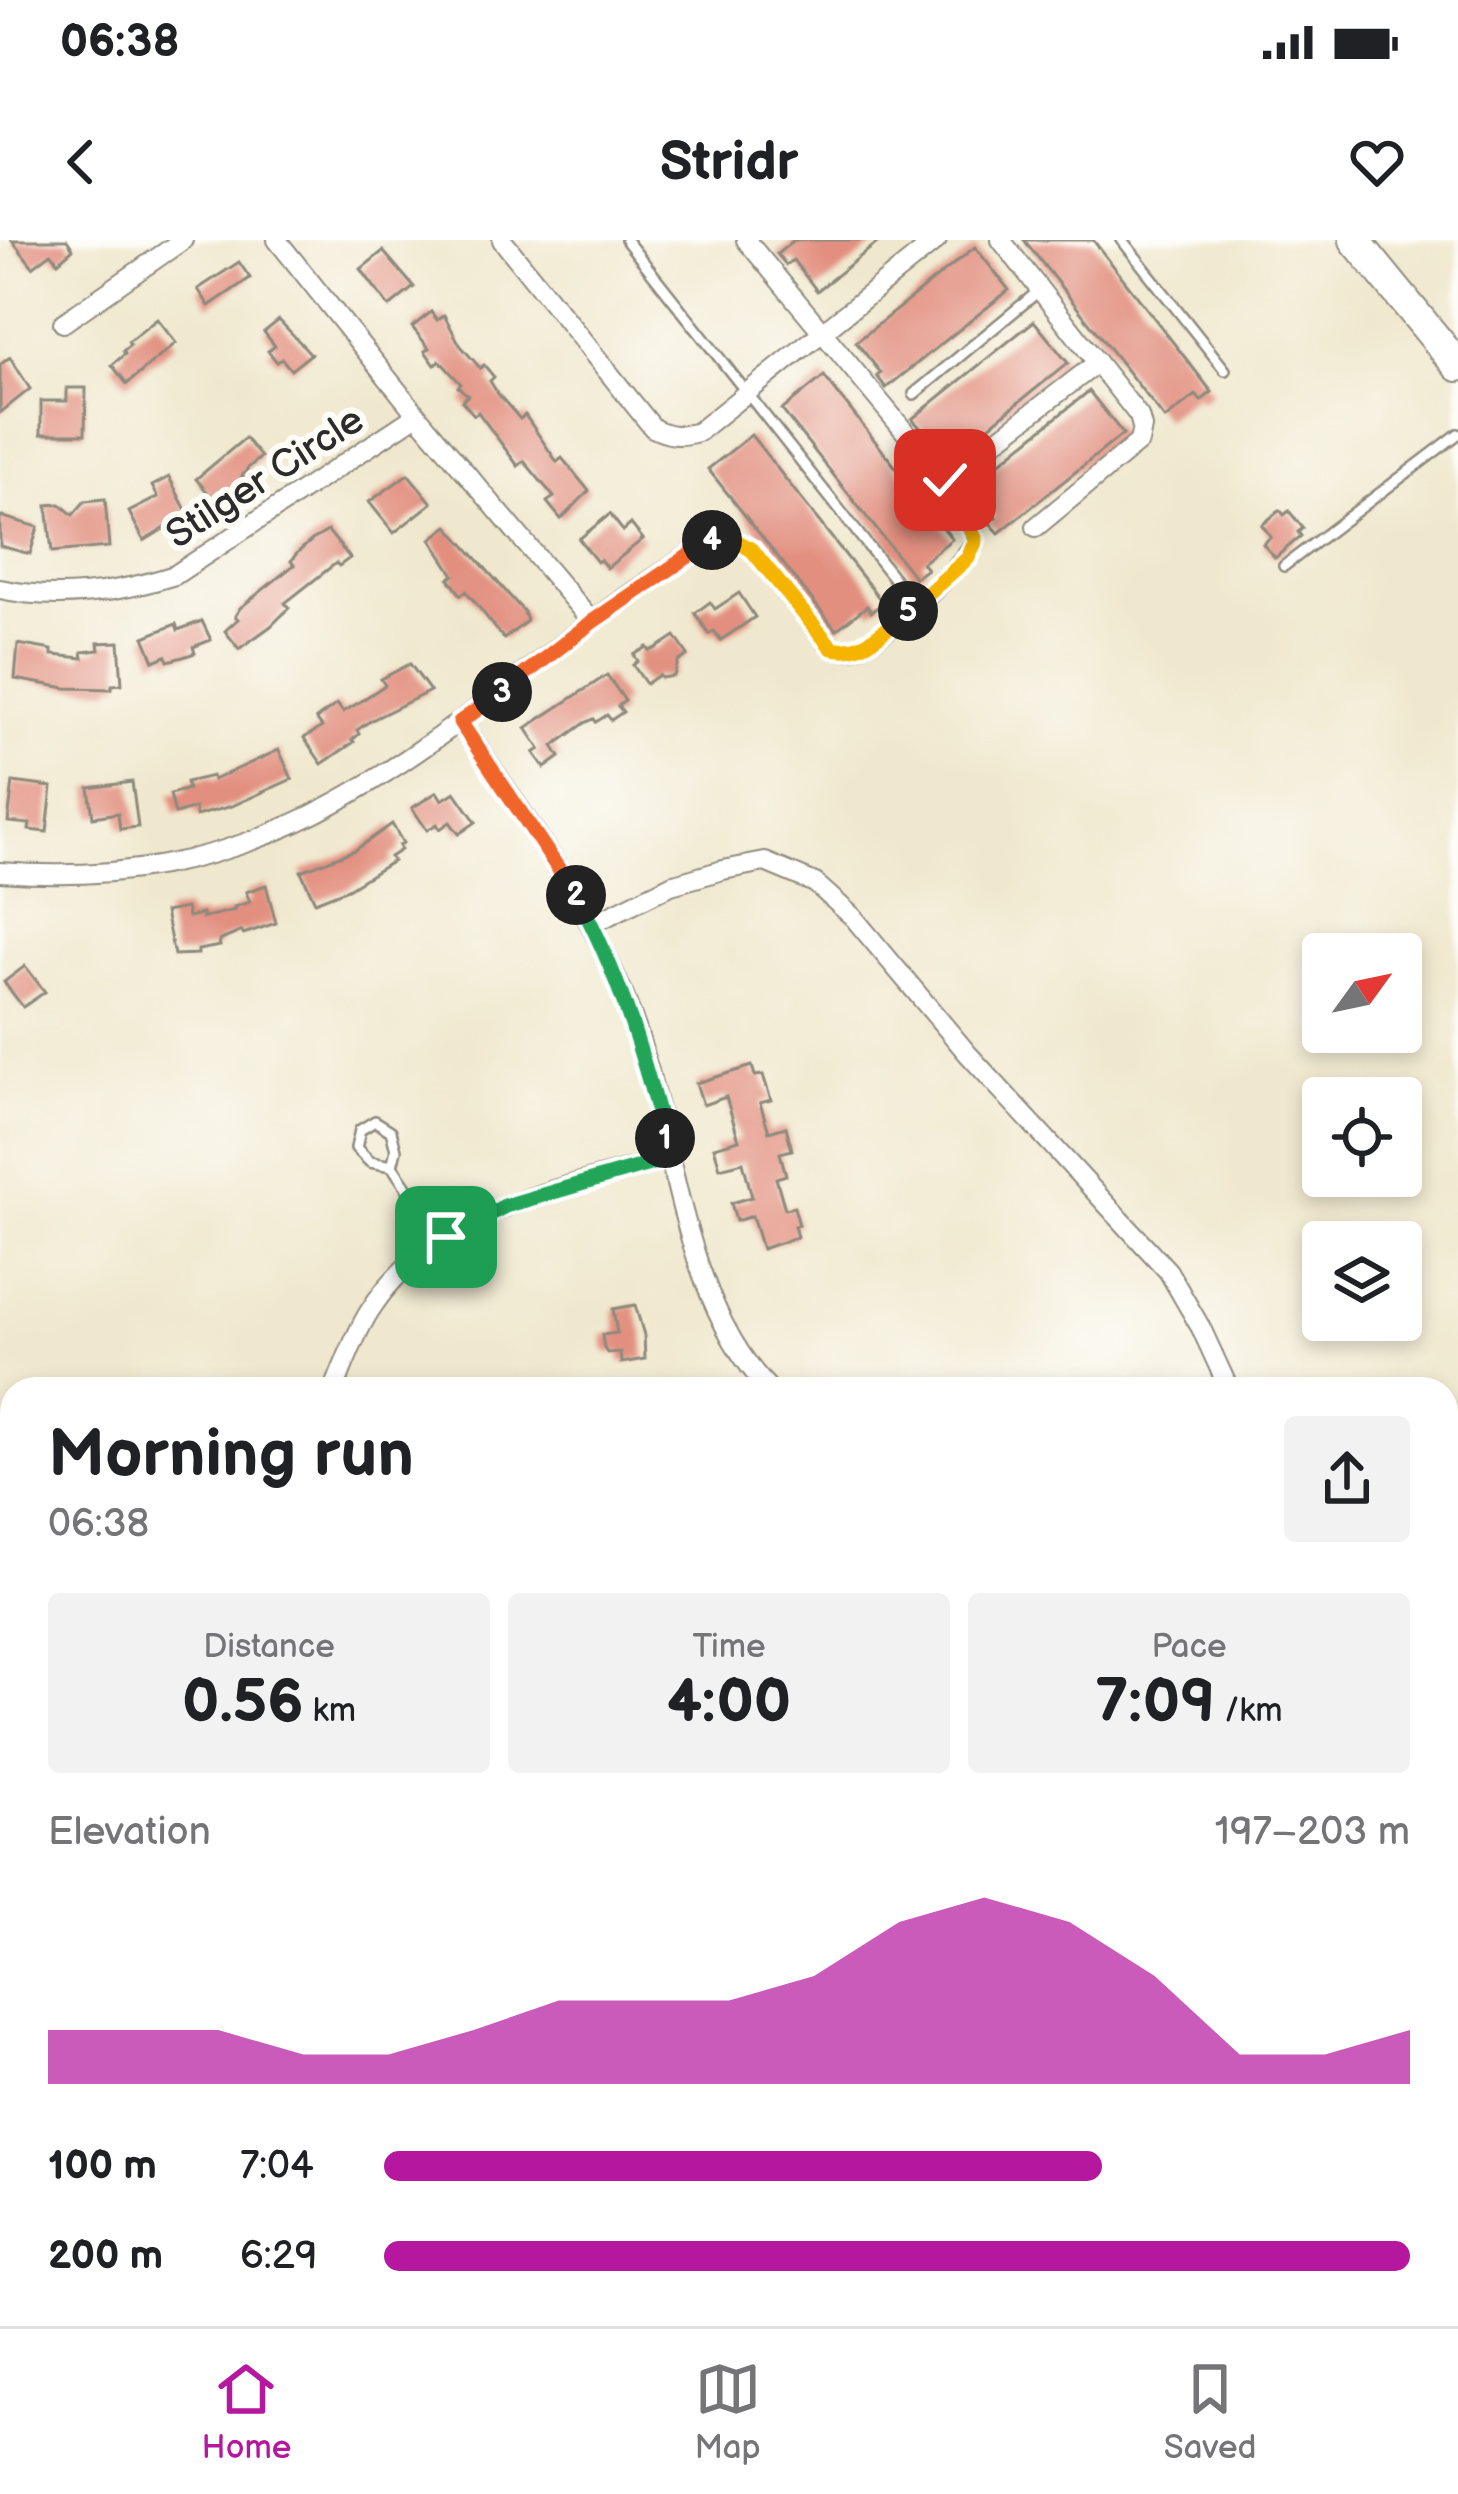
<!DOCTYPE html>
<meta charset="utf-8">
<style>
:root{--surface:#fff;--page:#f2f2f2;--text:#202124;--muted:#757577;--line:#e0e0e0;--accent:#b5179e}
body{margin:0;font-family:"Balsamiq Sans",sans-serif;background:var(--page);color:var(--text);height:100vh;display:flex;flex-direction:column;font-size:45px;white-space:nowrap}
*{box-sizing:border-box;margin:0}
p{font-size:39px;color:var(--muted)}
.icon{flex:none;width:66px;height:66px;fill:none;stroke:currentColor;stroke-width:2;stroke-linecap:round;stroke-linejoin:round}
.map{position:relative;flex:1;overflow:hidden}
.side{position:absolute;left:0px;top:1137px;width:1458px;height:951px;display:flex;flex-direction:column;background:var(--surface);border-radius:36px 36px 0 0;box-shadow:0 6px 18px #0003}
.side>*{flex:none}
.needle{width:78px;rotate:57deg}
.fabs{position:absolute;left:1302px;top:693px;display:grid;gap:24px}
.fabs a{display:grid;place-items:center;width:120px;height:120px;border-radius:12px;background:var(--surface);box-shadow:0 6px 18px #0003;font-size:60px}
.pin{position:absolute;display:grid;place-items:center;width:102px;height:102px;color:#fff;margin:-51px;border-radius:24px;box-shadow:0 6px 18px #0006}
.km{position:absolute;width:60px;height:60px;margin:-30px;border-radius:50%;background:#222;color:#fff;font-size:33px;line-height:60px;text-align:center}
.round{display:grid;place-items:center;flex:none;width:126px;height:126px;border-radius:12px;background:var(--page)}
.summary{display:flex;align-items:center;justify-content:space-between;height:204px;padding:0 48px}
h1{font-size:66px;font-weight:600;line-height:90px}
.metrics{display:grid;grid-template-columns:repeat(3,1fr);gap:18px;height:204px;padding:12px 48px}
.metrics div{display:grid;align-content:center;border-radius:12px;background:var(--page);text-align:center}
.metrics b{font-size:60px;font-weight:600}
.metrics small{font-size:33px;font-weight:400}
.metrics p{font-size:33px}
.chart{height:336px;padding:24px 48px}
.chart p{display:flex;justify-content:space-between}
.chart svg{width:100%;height:216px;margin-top:12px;fill:var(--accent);opacity:.7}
ul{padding:0 48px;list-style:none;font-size:39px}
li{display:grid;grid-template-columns:192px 144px 1fr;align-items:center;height:90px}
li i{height:30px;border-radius:15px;background:var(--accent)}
.status{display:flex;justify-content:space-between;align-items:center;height:84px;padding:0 60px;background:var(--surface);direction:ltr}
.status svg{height:33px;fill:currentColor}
header{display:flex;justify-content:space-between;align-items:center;height:156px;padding:0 48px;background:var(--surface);font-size:54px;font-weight:600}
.tab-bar{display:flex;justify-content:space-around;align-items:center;height:168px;border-top:3px solid var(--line);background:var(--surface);font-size:33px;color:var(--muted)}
.tab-bar a{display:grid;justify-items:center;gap:6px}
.tab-bar .selected{color:var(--accent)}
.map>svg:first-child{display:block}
.building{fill:#e28f7f}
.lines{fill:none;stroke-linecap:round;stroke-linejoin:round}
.service-casing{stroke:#8e8a7c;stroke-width:14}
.minor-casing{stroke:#8e8a7c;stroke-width:22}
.primary-casing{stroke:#8e8a7c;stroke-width:34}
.service{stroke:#fff;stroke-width:9}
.minor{stroke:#fff;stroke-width:18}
.primary{stroke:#fff;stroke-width:30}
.split-1-casing{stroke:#fff;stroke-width:24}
.split-2-casing{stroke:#fff;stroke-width:24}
.split-3-casing{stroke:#fff;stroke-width:24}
.split-4-casing{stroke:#fff;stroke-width:24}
.split-5-casing{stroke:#fff;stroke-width:24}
.split-6-casing{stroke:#fff;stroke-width:24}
.split-1{stroke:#22a559;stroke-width:15}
.split-2{stroke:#22a559;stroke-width:15}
.split-3{stroke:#f0652b;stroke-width:15}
.split-4{stroke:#f0652b;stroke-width:15}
.split-5{stroke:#f5b400;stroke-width:15}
.split-6{stroke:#f5b400;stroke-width:15}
.labels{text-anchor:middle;stroke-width:12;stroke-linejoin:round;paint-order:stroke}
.street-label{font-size:39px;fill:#2b2b2b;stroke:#fdfcf7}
</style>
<div class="status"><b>06:38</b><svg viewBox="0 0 49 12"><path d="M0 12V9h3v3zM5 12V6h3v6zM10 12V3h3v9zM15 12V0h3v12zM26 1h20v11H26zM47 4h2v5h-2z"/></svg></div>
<header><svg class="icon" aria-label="back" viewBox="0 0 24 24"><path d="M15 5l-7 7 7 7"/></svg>Stridr<svg class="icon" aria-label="heart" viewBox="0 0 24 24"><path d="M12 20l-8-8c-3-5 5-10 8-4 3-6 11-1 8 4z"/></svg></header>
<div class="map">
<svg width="1458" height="2086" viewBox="0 0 1458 2086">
<rect width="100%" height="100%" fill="#fdfcf7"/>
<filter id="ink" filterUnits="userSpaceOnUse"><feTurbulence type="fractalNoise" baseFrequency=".00833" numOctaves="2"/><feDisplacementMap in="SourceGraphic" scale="24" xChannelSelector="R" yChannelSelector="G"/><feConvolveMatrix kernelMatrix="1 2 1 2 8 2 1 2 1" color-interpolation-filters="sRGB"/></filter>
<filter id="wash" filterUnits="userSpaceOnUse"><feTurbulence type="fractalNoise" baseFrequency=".004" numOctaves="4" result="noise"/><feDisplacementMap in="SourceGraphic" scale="48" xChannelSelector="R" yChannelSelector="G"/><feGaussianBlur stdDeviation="2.7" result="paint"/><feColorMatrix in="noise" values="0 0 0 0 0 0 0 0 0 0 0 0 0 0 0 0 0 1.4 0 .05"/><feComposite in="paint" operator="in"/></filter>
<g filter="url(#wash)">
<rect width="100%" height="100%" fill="#f0e8ce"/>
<g id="blocks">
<!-- building -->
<g class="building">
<polygon points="12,0 67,0 73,9 58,22 51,13 33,27"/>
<polygon points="794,0 881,0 817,51 793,20 786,25 777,14"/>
<polygon points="1024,0 1093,0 1212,152 1201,161 1196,155 1165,179"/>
<polygon points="975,7 1009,50 886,148 877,136 881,133 856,102"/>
<polygon points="383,11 414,47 389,67 361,29"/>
<polygon points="239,22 250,38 209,66 198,49"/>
<polygon points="431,72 437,80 444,75 460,105 480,128 484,125 494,137 490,141 498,154 520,179 525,175 557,222 562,218 589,251 561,279 547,262 554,257 524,221 518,226 478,172 474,175 462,161 468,155 458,147 461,144 440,121 435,125 425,111 429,108 412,87"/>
<polygon points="157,79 176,103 127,144 112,125 125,114 123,111 130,105 128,102"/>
<polygon points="279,80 311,114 291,130 282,119 277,122 268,111 275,106 264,92"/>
<polygon points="1034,81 1068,123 949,218 912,179"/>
<polygon points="10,117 30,149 0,173 0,125"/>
<polygon points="824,136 952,299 922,323 927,329 915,338 782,170"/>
<polygon points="67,148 86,148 85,194 41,194 41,161 67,161"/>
<polygon points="1089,151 1123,194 999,293 989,282 996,277 971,246"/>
<polygon points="751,195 883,363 871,372 867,366 836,390 708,229"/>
<polygon points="245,198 261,217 248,228 242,236 245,239 217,263 196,239"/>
<polygon points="408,234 432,263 394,293 369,262"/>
<polygon points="169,237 188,274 144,301 129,272 158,257 152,246"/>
<polygon points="105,259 109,307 52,312 47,265 60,264 73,275 85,261"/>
<polygon points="1280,270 1284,275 1289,271 1303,288 1298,292 1301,296 1275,318 1263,304 1271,297 1262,285"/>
<polygon points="610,274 623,291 631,284 643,299 607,328 600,320 597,322 579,299"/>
<polygon points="0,276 38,287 30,314 0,306"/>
<polygon points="448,286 524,372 527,381 504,399 466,351 461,355 449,339 454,335 431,299"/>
<polygon points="328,291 350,318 339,326 336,323 285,363 289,368 271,386 239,409 225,391 238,379 235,376 240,368 294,325 291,321 297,313 312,300"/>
<polygon points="739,353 755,377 721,400 714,391 709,394 695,373 710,362 715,369"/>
<polygon points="202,381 211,400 193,407 195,413 183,417 168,421 166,416 154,421 144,397 176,384 178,390"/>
<polygon points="675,396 688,415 678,422 674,436 662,438 659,435 646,444 633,425 638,421 634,415 647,407 650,411 657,408"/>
<polygon points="119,402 122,444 112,445 112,449 66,448 15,439 18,404 52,410 52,415 83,418 82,412 99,410 98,403"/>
<polygon points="410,424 430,451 370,481 357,490 359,494 352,500 354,502 322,524 304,498 322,487 316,479 337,464 343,472 358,463 385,445 381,439"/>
<polygon points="607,435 625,461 618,466 623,472 611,480 607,475 596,482 594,479 585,483 553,506 560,517 545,528 534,513 540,509 526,488"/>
<polygon points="279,510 292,539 232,566 196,576 195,568 175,574 170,554 188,549 186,542 212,536 213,540"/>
<polygon points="13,542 52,547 47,592 29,590 30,584 8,582"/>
<polygon points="132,542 138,587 120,589 118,573 93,577 89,548"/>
<polygon points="437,552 442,560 455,552 476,582 459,594 450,582 440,589 437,584 427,590 412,568"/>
<polygon points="392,584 403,603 399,606 401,610 390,617 393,621 348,649 315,662 301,631 355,610"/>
<polygon points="266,645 276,683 243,694 242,691 219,701 220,706 198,710 198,714 174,715 165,672 186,668 188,677 202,674 202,678 235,670 234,667 250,662 246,652"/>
<polygon points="25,726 45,752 23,767 4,742"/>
<polygon points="752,826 755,836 763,835 771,860 760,863 769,892 786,887 792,910 780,913 786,935 776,938 785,969 794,967 799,985 794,986 797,997 762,1009 752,976 736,981 731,963 752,957 743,922 720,928 714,907 739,900 726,857 703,865 696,843"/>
<polygon points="635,1065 644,1095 645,1119 621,1123 620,1112 607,1113 604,1108 602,1095 617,1093 613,1069"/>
</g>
</g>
</g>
<g filter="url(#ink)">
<use href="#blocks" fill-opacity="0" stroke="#8e8a7c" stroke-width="3"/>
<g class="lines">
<!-- service casing -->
<g class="service-casing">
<g id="service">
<polyline points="626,0 895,340"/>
<polyline points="1122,0 1225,130"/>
<polyline points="914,154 1040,50"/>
<polyline points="1284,326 1458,194"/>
<polyline points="392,926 370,922 356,908 360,890 375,881 391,891 396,910 392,926 442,1000"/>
</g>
</g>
<!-- minor casing -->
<g class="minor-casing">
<g id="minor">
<polyline points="277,0 417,175 592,382"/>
<path d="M502,0L653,188C669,196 680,197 698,192L937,0"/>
<polyline points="1001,0 1139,176 1142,187 1139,202 1036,287"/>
<polyline points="63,83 183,0"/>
<polyline points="945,240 1097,123"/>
<path d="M0,349C59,362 118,353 175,335L417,175"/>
<path d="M460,482C525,576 591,667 631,774C674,889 680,1058 769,1149"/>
<path d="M0,632C262,653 395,530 590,383C629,353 671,328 711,300L728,296L752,310L832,408C842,410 849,411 859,407C888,395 963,328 976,300L945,240L746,0"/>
<polyline points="592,684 671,645 723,630 765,622 815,643 853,677 968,814 1168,1031 1201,1088 1229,1149"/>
<path d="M334,1149C345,1123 354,1096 369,1072C433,969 563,948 670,918"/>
<polyline points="1446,1222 1458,1234"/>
<polyline points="0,1269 12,1270"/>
<polyline points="1446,1646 1458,1632"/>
<polyline points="98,2076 101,2086"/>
<polyline points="134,2076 144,2086"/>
<polyline points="978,2086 1000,2076"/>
</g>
</g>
<!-- primary casing -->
<g class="primary-casing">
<polyline id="primary" points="1355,0 1458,126"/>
</g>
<!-- service -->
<use href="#service" class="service"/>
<!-- minor -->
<use href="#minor" class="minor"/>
<!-- primary -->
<use href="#primary" class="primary"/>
</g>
</g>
<g class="lines" filter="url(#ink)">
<!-- split-1 casing -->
<g class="split-1-casing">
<polyline id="split-1" points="446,997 505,966 670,918 665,898"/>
</g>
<!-- split-2 casing -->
<g class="split-2-casing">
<path id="split-2" d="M576,655C619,732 642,813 665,898"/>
</g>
<!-- split-3 casing -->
<g class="split-3-casing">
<polyline id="split-3" points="502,452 460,482 576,655"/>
</g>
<!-- split-4 casing -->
<g class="split-4-casing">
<polyline id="split-4" points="502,452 592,382 712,300"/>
</g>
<!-- split-5 casing -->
<g class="split-5-casing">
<path id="split-5" d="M712,300L728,296L752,310L832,408C864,415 884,390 908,371"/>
</g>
<!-- split-6 casing -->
<g class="split-6-casing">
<polyline id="split-6" points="908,371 968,318 976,300 945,240"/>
</g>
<!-- split-1 -->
<use href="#split-1" class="split-1"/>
<!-- split-2 -->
<use href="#split-2" class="split-2"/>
<!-- split-3 -->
<use href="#split-3" class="split-3"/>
<!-- split-4 -->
<use href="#split-4" class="split-4"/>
<!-- split-5 -->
<use href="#split-5" class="split-5"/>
<!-- split-6 -->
<use href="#split-6" class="split-6"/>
</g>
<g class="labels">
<!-- street labels -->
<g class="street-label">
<text transform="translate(264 236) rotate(-33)" y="14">Stilger Circle</text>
</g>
</g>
</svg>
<div class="fabs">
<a><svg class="needle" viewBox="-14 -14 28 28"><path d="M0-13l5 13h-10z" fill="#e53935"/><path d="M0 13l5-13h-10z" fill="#757577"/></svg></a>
<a><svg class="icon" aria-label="locate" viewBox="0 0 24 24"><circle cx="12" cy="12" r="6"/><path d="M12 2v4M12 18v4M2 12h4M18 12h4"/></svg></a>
<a><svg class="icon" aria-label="layers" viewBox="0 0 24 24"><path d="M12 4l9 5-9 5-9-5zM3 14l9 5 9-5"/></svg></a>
</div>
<div class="pin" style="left:446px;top:997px;background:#1e9e55"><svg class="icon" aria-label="arrive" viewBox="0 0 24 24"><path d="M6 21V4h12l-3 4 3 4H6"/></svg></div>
<div class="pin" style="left:945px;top:240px;background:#d93025"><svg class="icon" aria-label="check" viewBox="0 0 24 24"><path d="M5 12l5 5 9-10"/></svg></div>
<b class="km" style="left:665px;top:898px">1</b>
<b class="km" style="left:576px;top:655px">2</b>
<b class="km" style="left:502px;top:452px">3</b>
<b class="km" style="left:712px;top:300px">4</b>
<b class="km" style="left:908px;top:371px">5</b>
<section class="side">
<div class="summary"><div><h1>Morning run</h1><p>06:38</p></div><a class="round"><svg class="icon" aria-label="share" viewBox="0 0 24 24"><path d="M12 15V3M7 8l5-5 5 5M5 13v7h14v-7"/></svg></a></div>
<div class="metrics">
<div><p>Distance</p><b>0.56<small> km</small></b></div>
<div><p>Time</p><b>4:00</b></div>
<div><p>Pace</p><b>7:09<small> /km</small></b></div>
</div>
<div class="chart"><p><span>Elevation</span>197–203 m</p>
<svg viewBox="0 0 160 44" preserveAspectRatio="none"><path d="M0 44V33L10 33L20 33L30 38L40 38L50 33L60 27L70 27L80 27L90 22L100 11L110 6L120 11L130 22L140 38L150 38L160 33V44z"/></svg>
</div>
<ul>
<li><b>100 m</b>7:04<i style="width:70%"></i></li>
<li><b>200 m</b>6:29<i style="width:100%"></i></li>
</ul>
</section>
</div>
<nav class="tab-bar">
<a class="selected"><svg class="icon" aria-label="home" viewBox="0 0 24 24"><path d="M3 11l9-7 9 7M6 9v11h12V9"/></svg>Home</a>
<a><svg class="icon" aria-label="map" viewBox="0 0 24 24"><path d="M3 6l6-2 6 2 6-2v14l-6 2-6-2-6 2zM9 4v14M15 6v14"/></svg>Map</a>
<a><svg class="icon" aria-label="saved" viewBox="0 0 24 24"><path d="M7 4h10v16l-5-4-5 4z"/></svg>Saved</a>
</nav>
